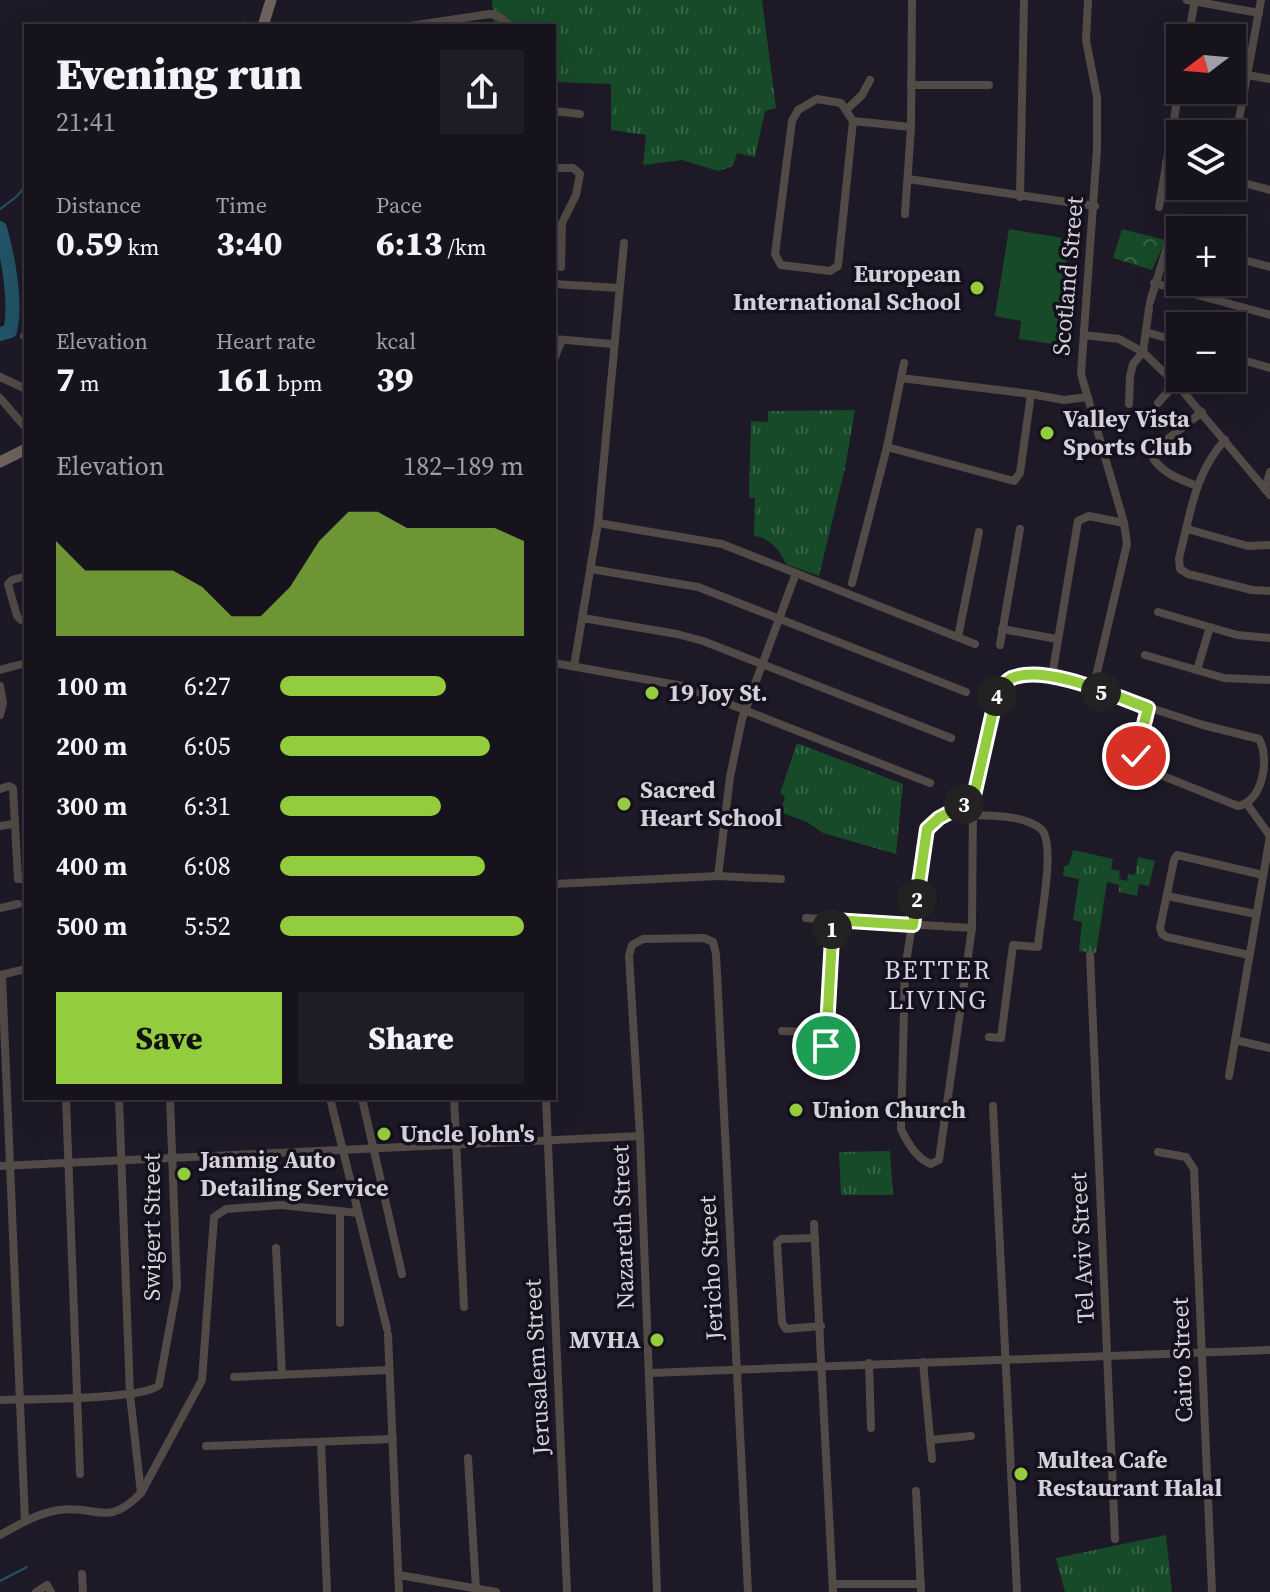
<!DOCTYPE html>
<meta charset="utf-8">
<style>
:root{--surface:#16131d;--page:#1f1c26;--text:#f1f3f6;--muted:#9e9ea4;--line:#35323b;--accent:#93cd3d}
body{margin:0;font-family:"Source Serif 4",serif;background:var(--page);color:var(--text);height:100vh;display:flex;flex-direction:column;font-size:30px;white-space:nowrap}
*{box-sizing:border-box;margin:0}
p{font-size:26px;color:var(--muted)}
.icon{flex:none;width:44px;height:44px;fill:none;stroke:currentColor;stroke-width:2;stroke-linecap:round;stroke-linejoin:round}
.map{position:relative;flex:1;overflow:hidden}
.panel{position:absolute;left:24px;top:24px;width:532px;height:1076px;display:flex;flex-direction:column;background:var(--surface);border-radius:0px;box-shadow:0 8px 32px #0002,0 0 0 2px var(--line)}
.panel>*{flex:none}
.needle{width:52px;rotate:254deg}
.fabs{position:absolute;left:1166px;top:24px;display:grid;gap:16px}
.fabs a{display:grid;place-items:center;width:80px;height:80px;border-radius:0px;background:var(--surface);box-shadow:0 8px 32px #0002,0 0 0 2px var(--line);font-size:40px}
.pin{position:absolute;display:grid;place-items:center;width:68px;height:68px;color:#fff;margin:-34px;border:4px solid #fff;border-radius:50%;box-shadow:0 2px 8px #0007}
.km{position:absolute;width:40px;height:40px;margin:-20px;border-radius:50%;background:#222;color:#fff;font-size:22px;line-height:40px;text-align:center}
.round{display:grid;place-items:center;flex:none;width:84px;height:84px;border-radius:0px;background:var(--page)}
.headline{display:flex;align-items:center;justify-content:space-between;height:136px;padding:0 32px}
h1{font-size:44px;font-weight:800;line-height:60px}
.figures{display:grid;grid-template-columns:repeat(3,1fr);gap:12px;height:136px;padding:8px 32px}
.figures div{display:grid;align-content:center}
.figures b{font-size:34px;font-weight:800}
.figures small{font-size:22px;font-weight:400}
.figures p{font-size:22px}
.chart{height:224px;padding:16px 32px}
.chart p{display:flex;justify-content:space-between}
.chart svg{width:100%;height:144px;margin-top:8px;fill:var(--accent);opacity:.7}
.cta{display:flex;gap:16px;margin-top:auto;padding:16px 32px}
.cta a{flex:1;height:92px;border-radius:0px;background:var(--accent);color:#111;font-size:32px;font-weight:800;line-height:92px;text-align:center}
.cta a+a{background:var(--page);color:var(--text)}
ul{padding:0 32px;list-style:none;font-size:26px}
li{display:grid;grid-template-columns:128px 96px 1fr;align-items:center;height:60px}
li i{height:20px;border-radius:10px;background:var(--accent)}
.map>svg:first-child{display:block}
.grass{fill:url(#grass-tufts)}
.park{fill:url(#park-crowns)}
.garden{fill:#164a28}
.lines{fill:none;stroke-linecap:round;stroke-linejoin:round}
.stream{stroke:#215466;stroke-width:2}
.river{stroke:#215466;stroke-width:14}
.street{stroke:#524a46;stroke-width:8}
.secondary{stroke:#70635e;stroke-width:11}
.route-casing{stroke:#fff;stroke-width:16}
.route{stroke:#93cd3d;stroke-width:10}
.poi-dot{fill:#93cd3d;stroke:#15101e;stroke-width:3}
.labels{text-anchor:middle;stroke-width:7;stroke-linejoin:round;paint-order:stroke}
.poi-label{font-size:24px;font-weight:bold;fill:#d4d1db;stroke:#15101e;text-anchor:start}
.street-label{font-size:24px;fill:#d4d1db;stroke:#15101e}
.neighbourhood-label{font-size:26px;letter-spacing:2px;fill:#d8d3e6;stroke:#15101e}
</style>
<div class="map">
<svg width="1270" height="1592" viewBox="0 0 1270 1592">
<defs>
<pattern id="grass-tufts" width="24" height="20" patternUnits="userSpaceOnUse" patternTransform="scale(2)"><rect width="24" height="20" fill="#164a28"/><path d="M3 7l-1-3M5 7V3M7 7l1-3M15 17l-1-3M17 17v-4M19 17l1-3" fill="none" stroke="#376347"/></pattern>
<pattern id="park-crowns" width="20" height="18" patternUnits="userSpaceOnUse" patternTransform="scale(2)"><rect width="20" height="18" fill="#164a28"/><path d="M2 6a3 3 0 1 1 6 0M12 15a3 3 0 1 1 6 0" fill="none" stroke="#376347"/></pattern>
</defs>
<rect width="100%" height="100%" fill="#1e1927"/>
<!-- grass -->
<g class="grass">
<polygon points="492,0 762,0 776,108 765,111 755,157 737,153 733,166 718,171 682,160 643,165 646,135 611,130 611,84 554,82 554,26 494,26"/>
<path d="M855,410L845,468L819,576L786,564C780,550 769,537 754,536L755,498H749L751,421L768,422V411Z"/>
<polygon points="797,743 903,784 896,854 823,833 807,822 780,812 785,797 780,793"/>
<polygon points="1073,850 1113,859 1111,869 1120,871 1119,879 1127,881 1128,874 1135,875 1138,857 1155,861 1149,886 1139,884 1137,896 1119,892 1119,885 1107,882 1096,953 1079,951 1082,922 1073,920 1079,879 1063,876 1064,867 1069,864"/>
<polygon points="890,1151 893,1195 841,1195 839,1152"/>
<polygon points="1166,1535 1172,1592 1065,1592 1056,1558"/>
</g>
<!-- park -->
<polygon class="park" points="1122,229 1169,241 1163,246 1152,270 1113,258"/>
<!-- garden -->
<polygon class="garden" points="1009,229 1069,239 1058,345 1019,339 1021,321 995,316"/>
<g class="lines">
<!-- stream -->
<g class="stream">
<polyline points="240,26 243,22"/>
<path d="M0,209C12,200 22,195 26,181"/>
<polyline points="0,1581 27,1567"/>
</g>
<!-- river -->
<path class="river" d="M0,228C8,257 17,302 10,331L0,334"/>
<!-- street -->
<g class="street">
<polyline points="1088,0 1086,40 1097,97 1097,149 1081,374 1124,523 1127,544 1093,689"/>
<polyline points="1187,0 1259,13"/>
<polyline points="410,26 490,14 498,16 511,26"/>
<polyline points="1188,38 1195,0"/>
<polyline points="1247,75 1270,79"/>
<polyline points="911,85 989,85"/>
<polygon points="817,99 841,103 853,121 838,266 830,271 781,265 775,254 792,121 798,110"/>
<polyline points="846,110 862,95 870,80"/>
<polyline points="554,111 580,114"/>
<polyline points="853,121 911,127"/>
<polyline points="1232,157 1261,0"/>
<polyline points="1166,163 1180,167"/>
<polyline points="554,168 573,168 580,174 576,195 562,223 561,267"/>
<polyline points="908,179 1095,206"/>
<polyline points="1232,180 1270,190"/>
<polyline points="1020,197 1024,0"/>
<polyline points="1159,207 1180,84"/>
<polyline points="905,214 911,127 912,0"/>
<polyline points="1232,257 1270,267"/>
<polyline points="1154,283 1270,315"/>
<polyline points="554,284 619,288"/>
<polyline points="1150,302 1167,247 1180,244"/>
<polyline points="1146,332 1180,342"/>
<polyline points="1084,335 1119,339 1143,352 1180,388 1270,495"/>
<polyline points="24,336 26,337"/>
<polyline points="554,339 613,344"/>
<polyline points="1232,357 1270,368"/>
<polyline points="554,359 562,340"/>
<polyline points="0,377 26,389"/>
<polyline points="901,378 1031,394 1064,400 1088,397"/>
<polyline points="0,398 26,428"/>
<polyline points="1158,403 1176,383"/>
<polyline points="1129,404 1130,376 1133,364 1143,352 1149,308"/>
<polyline points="1169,438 1202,412"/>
<path d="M1225,440C1194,473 1190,517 1179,558L1180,569L1188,574L1252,590L1270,591"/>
<polyline points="887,447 1014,481 1020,473 1031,394"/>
<path d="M1151,455C1161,473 1179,479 1197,486"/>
<polyline points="1265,489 1270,472"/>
<polyline points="598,523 722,544 975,644"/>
<polyline points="1187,529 1248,546 1270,545"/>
<polyline points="591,569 698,587 966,692"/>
<polyline points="26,576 12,580 8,584 17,616 21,620 26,621"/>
<polyline points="852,583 887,447 904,363"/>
<polyline points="1158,612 1237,635 1270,638"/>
<polyline points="583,618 677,634 703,641 951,738"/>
<polyline points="1002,629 1057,639"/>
<polyline points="958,637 979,532"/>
<polyline points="1000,645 1020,529"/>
<polyline points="1145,655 1224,678 1270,680"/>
<polyline points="554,663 683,686 930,783"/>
<polyline points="574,666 598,523 624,243"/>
<polyline points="0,670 26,663"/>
<polyline points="1197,670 1210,627"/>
<polyline points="1052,676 1078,521 1089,516 1124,523"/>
<polyline points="0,686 3,703 0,715"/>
<polyline points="0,789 9,786 13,788 18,879 26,879"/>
<path d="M973,800L934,821L927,829L905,969L901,1129C907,1142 917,1159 931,1164L939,1160L972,928L973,800L998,692C1010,672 1031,674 1052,676L1203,725L1259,739C1270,758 1263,802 1238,806L1143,768L1136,756L1148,708"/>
<polyline points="1247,804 1270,836"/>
<path d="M973,815C993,816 1024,815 1041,829C1057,844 1039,925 1038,947L1013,945L1001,1038L989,1037"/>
<polyline points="0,826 13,824"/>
<polyline points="718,876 730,777 742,719 796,573"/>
<polyline points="554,884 718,876 781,879"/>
<polyline points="1167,896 1256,914"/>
<polyline points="0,908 18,904"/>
<polyline points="806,918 972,928"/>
<polyline points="1090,955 1115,1539"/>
<polyline points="1249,955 1167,937 1162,934 1160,928 1174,860 1177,855 1263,875"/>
<polyline points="0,975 26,969"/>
<polyline points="2,975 25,1521"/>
<polyline points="782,1031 827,1033"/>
<polyline points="1235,1040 1270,1048"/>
<polyline points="828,1072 827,1033 833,920"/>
<polyline points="1229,1076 1270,836"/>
<polyline points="66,1098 80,1474"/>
<polyline points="119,1098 130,1395 141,1493"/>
<polyline points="330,1098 387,1329"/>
<polyline points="362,1098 402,1274"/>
<polyline points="454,1098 464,1307"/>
<polyline points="546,1098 567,1592"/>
<polyline points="993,1106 1017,1592"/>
<polyline points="1158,1152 1186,1157 1194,1169 1212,1592"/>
<polyline points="0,1166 640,1136"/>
<polyline points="814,1224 833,1592"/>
<polyline points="815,1238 781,1239 777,1243 782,1323 786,1329 821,1326"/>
<polyline points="276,1248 282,1375"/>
<polyline points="340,1323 340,1211"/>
<polyline points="388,1335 399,1592"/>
<polyline points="923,1362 932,1459"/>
<polyline points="869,1363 871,1428"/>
<polyline points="650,1373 1270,1350"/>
<polyline points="234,1377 389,1370"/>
<path d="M0,1400C27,1399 145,1400 159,1385L177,1287L170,1098"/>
<polyline points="930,1440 971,1436"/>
<polyline points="321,1442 327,1592"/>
<polyline points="206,1446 393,1439"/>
<polyline points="468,1458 476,1589"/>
<polyline points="916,1491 921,1592"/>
<path d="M0,1535C18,1525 38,1513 59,1510C97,1504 106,1529 141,1493L202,1380L214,1217L226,1209L281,1205L358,1213"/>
<polyline points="82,1574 83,1592"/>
<polyline points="399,1575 496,1592"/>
<polyline points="833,1584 921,1584"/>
<polyline points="36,1592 47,1585 51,1592"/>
<polyline points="657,1592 640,1136 629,956 632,945 643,939 704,938 713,942 716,954 748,1592"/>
</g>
<!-- secondary -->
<g class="secondary">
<polyline points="263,26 271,0"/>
<polyline points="0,462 26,449"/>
</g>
</g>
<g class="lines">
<!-- route casing -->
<g class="route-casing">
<path id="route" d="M826,1046L833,920L913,925L927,829L939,818L973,800L996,698C1000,690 1004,682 1012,678C1046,664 1115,696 1148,708L1136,756"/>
</g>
<!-- route -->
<use href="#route" class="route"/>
</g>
<!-- markers -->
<g class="poi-dot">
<circle cx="977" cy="288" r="8"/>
<circle cx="1047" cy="433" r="8"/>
<circle cx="652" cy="693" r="8"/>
<circle cx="624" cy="804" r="8"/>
<circle cx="796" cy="1110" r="8"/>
<circle cx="384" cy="1134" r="8"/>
<circle cx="184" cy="1174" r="8"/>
<circle cx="657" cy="1340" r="8"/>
<circle cx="1021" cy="1474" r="8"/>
</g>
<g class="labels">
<!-- poi labels -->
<g class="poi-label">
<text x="961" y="282" text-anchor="end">European<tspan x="961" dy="28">International School</tspan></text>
<text x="1063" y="427">Valley Vista<tspan x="1063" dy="28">Sports Club</tspan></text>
<text x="668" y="701">19 Joy St.</text>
<text x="640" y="798">Sacred<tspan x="640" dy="28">Heart School</tspan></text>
<text x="812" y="1118">Union Church</text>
<text x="400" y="1142">Uncle John's</text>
<text x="200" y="1168">Janmig Auto<tspan x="200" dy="28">Detailing Service</tspan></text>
<text x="641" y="1348" text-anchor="end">MVHA</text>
<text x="1037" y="1468">Multea Cafe<tspan x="1037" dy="28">Restaurant Halal</tspan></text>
</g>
<!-- street labels -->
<g class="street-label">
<text transform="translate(1068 276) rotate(-85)" y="8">Scotland Street</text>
<text transform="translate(152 1227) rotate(-90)" y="8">Swigert Street</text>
<text transform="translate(623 1227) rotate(-92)" y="8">Nazareth Street</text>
<text transform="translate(1082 1248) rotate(-93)" y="8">Tel Aviv Street</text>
<text transform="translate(711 1268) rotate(-93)" y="8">Jericho Street</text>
<text transform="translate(1182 1360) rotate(-92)" y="8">Cairo Street</text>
<text transform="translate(537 1367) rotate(-93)" y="8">Jerusalem Street</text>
</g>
<!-- neighbourhood labels -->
<g class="neighbourhood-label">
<text x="938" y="979">BETTER<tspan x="938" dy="30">LIVING</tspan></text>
</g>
</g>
</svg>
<div class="fabs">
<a><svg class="needle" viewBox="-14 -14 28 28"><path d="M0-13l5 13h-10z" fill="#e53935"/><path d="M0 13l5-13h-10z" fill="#9e9ea4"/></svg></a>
<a><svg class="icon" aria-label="layers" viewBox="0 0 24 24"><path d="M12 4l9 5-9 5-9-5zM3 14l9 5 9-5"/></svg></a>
<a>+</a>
<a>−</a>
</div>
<div class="pin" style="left:826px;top:1046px;background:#1e9e55"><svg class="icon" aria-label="arrive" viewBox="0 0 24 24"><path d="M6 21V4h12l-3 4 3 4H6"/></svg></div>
<div class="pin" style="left:1136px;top:756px;background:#d93025"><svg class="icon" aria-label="check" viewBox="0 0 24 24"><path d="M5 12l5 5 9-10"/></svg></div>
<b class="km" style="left:832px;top:929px">1</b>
<b class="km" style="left:917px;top:899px">2</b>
<b class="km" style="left:964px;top:804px">3</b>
<b class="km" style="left:997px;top:696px">4</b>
<b class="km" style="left:1101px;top:692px">5</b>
<section class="panel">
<div class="headline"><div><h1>Evening run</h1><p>21:41</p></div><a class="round"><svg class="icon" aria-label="share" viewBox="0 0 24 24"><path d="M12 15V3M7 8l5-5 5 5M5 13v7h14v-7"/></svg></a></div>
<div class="figures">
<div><p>Distance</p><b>0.59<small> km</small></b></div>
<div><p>Time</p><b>3:40</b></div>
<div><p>Pace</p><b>6:13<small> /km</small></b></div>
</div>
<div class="figures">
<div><p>Elevation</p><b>7<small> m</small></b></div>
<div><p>Heart rate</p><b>161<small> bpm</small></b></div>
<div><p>kcal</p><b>39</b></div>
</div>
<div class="chart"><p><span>Elevation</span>182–189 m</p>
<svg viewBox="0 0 160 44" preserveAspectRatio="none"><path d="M0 44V15L10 24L20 24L30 24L40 24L50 29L60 38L70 38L80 29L90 15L100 6L110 6L120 11L130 11L140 11L150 11L160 15V44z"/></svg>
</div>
<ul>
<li><b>100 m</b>6:27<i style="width:68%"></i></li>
<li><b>200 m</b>6:05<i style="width:86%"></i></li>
<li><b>300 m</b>6:31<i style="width:66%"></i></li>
<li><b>400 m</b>6:08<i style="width:84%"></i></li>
<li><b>500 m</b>5:52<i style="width:100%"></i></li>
</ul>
<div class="cta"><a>Save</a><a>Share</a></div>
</section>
</div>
